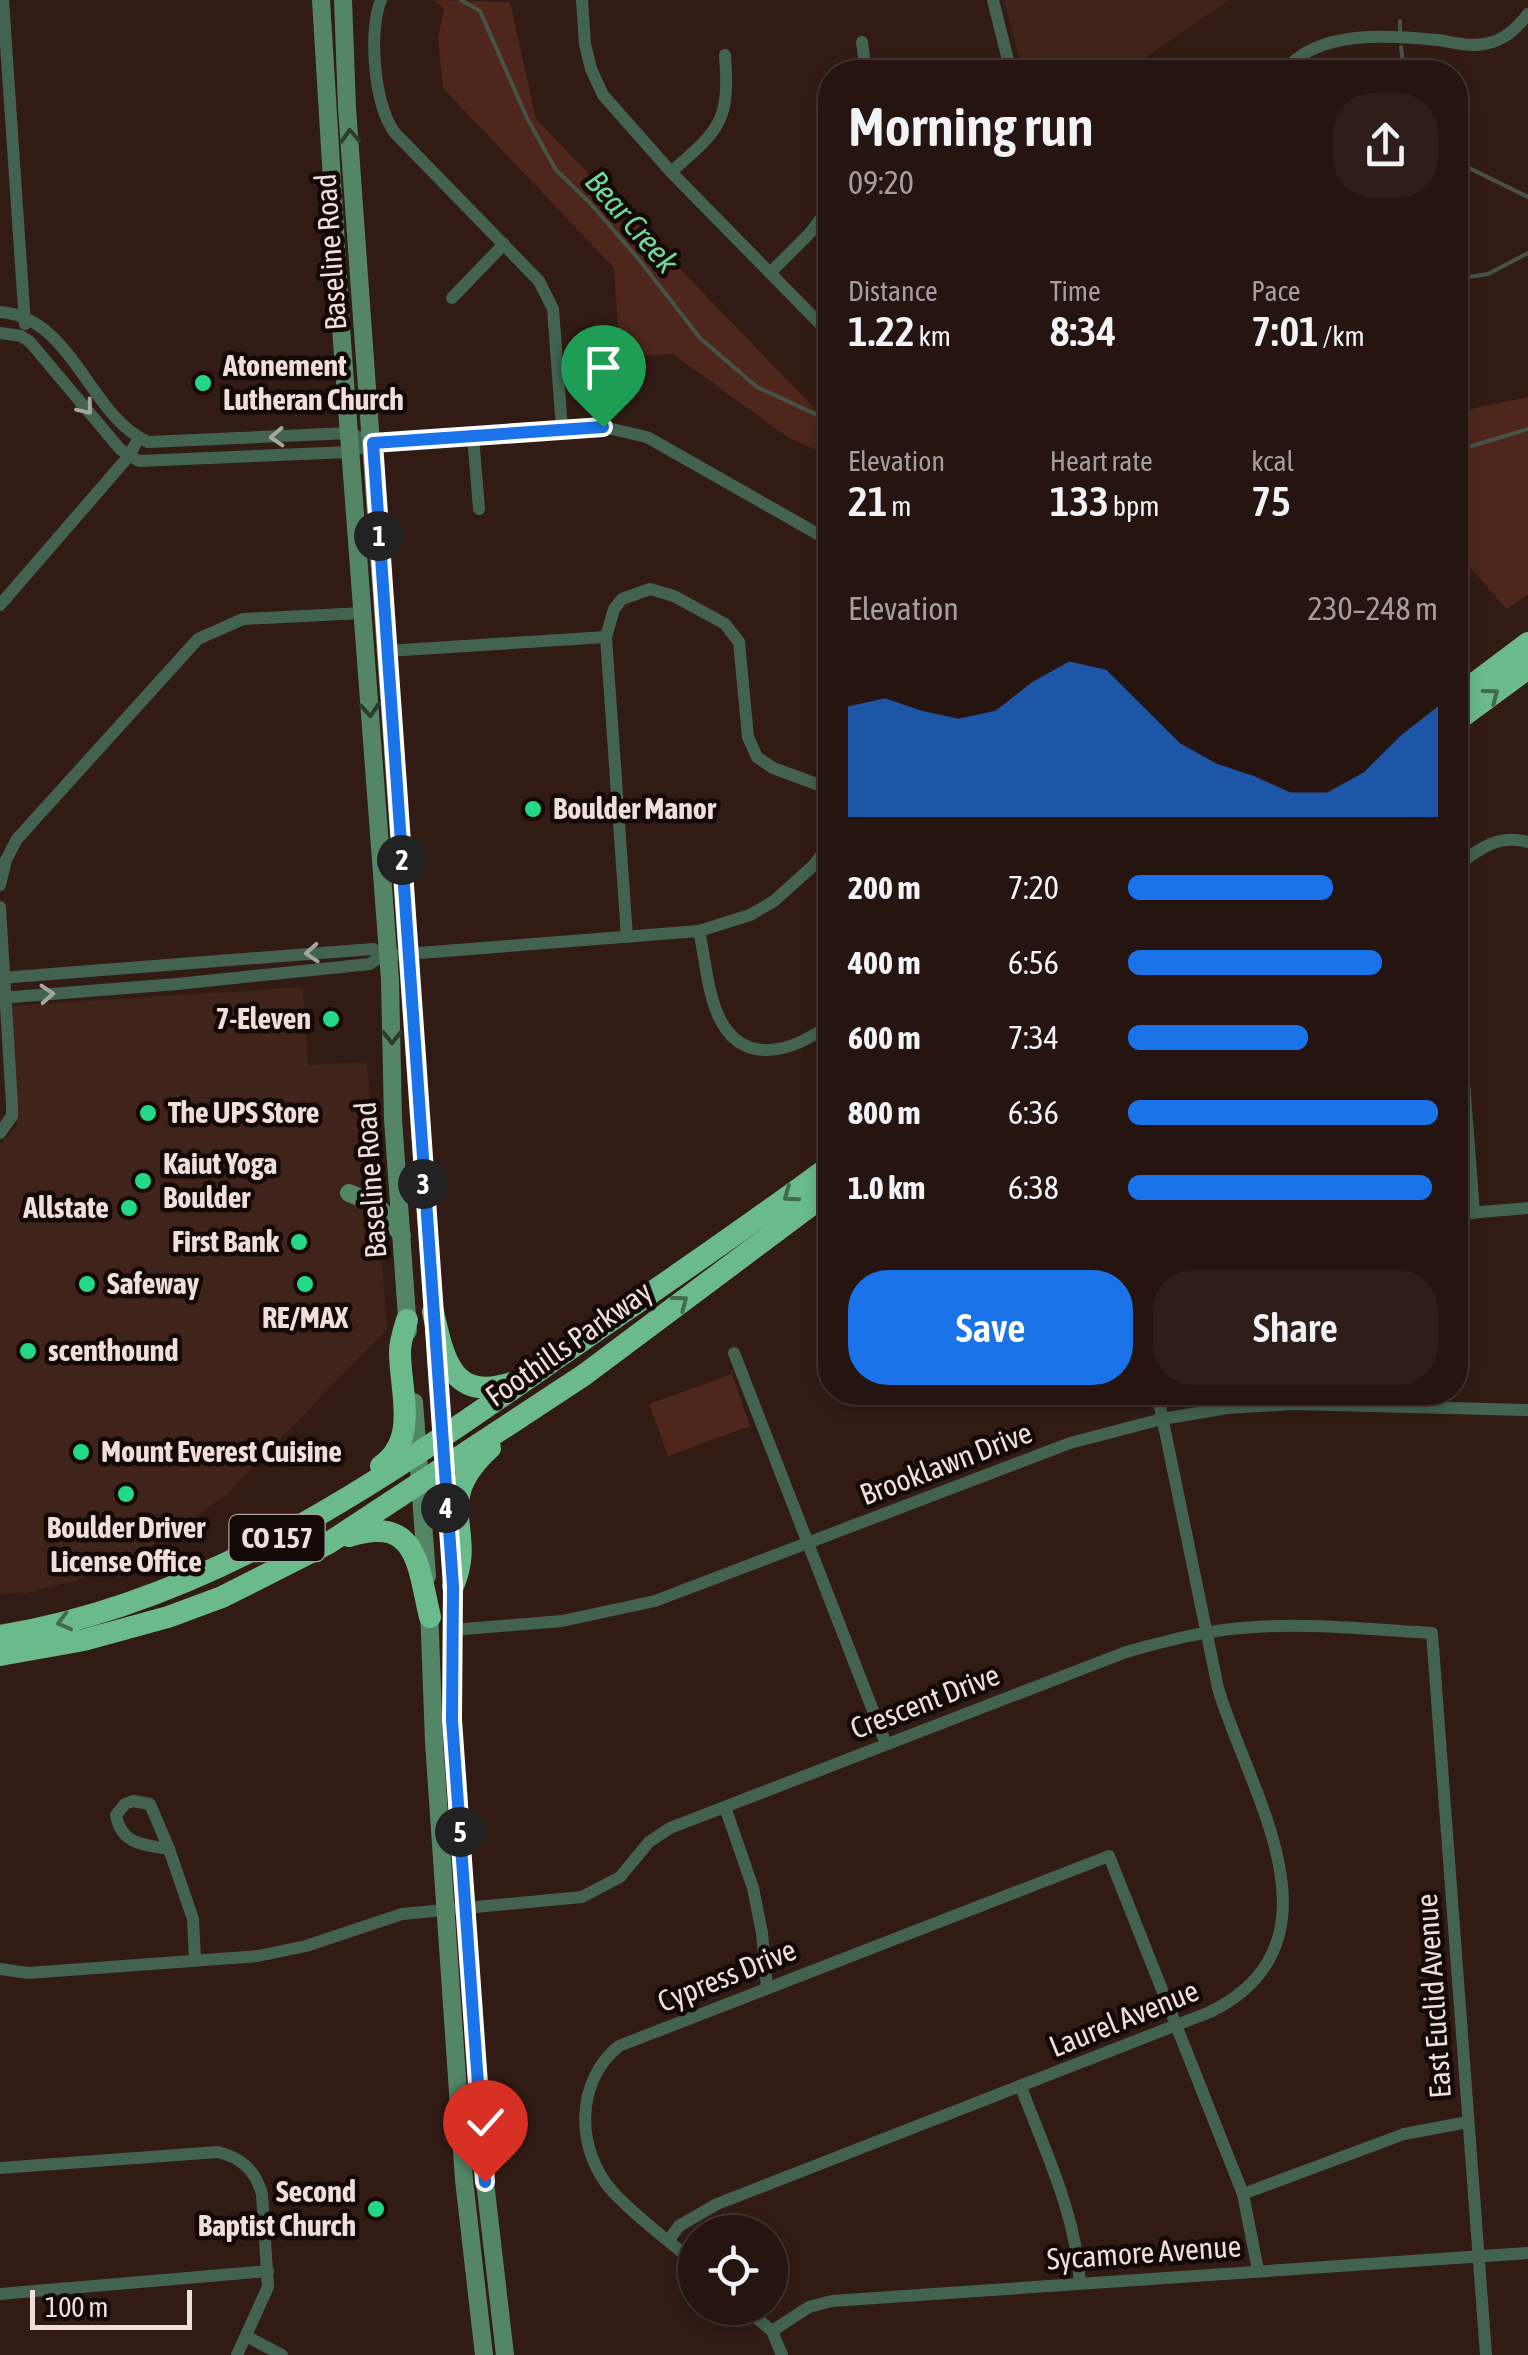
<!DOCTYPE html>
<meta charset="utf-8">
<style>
:root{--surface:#261410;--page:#2e1d19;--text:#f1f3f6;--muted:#a49e9f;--line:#423330;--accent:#1a73e8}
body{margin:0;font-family:"Asap Condensed",sans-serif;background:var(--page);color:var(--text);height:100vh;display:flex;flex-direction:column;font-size:38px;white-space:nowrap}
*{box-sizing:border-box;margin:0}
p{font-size:32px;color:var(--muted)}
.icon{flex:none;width:55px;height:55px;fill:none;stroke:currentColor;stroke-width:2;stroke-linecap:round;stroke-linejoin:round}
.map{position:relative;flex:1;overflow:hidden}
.details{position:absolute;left:818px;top:60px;width:650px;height:1345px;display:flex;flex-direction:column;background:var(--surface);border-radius:40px;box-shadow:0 5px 15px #0003,0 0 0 2px var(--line)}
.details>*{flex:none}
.fabs{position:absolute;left:678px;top:2215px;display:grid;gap:20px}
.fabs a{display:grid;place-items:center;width:110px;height:110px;border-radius:50%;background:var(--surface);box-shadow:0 5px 15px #0003,0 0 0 2px var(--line);font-size:50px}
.scale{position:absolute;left:30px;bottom:25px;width:162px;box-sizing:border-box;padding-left:10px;border:5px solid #efdeda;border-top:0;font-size:28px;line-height:35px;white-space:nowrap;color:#efdeda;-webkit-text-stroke:8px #130906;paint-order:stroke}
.pin{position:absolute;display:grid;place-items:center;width:85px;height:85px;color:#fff;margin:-102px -42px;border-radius:50% 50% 50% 0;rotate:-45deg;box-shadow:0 0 10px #0007}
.pin .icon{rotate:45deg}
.km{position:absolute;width:50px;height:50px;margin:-25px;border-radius:50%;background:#222;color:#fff;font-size:28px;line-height:50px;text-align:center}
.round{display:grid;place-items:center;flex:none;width:105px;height:105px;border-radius:40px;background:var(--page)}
.summary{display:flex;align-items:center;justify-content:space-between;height:170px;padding:0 30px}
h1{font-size:55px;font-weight:600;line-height:75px}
.stats{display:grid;grid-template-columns:repeat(3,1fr);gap:15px;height:170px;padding:10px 30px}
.stats div{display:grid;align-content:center}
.stats b{font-size:42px;font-weight:600}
.stats small{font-size:28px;font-weight:400}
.stats p{font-size:28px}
.chart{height:280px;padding:20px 30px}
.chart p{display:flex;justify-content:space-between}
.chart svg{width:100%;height:180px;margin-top:10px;fill:var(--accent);opacity:.7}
.button{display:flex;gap:20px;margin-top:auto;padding:20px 30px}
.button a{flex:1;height:115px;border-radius:40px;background:var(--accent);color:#fff;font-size:40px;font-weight:600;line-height:115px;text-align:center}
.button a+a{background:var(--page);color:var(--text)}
ul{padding:0 30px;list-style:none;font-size:32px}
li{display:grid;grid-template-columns:160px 120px 1fr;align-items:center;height:75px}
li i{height:25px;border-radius:12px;background:var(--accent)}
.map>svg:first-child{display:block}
.built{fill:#40231b}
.green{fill:#4e261b}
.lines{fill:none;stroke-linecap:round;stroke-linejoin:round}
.stream{stroke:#485348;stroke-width:4}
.street{stroke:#43624f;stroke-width:12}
.secondary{stroke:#548567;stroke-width:18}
.highway{stroke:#6aba8b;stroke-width:22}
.oneway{stroke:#2d3b2d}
.oneway2{stroke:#a2a69b}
.oneway3{stroke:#436a4f}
.route-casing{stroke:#fff;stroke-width:20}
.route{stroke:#1a73e8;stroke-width:12}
.poi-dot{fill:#23d886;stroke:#130906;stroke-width:4}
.labels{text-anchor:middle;stroke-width:9;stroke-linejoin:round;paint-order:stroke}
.shield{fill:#130906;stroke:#ad9e9a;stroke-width:2.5}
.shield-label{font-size:28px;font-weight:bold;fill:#efdeda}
.street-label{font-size:30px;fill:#efdeda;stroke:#130906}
.poi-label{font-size:30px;font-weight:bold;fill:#efdeda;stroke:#130906;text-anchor:start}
.water-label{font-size:32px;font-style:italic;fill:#6cd99b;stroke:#130906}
</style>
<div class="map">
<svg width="1528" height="2355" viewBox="0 0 1528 2355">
<rect width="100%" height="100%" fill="#321b15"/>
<!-- built -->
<g class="built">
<polygon points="1004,0 1229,0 1124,72 1023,72"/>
<polygon points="303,987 308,1065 367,1062 387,1329 225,1496 169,1535 127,1560 79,1580 26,1593 0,1594 0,1144 17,1126 9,1006"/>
</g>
<!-- green -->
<g class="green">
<polygon points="434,0 510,2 536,119 815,409 830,414 830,456 789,438 673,354 620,357 614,268 443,88 438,38 444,9"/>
<polygon points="1528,397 1528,594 1507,609 1455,551 1455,420 1466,410"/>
<polygon points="732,1374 750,1426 668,1456 649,1404"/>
</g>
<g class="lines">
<!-- stream -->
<g class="stream">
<polyline points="461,0 480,11 527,118 556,170 589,202 637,257 700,338 757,387 830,421"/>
<polyline points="1400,21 1400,30"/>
<polyline points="1401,47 1404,72"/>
<polyline points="1455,161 1528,197"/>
<polyline points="1455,279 1488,274 1528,253"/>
<polyline points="1455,451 1528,429"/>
</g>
<!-- street -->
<g class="street">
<polyline points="3,0 25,324"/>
<path d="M381,0C368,31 374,106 395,133L539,281L553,309L562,429"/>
<polyline points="582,0 585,44 591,69 603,95 671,172 830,334"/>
<polyline points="993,0 1011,72"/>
<polyline points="862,42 866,72"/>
<path d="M1284,72C1316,29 1390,35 1438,40C1452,42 1469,47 1484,44C1504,41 1516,29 1528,14"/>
<path d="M671,172C720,129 730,122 725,55"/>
<polyline points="770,273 811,232 830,206"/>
<polyline points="452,298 504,244"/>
<path d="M0,312C73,317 89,416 148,442L349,433L373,443"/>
<polyline points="0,333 21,336 30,342 120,449 139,461 350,452 373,443 603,427 647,437 830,541"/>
<polyline points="473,436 479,509"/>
<polyline points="0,605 128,457 139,438"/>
<polyline points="387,651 606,637"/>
<path d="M1455,867C1479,849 1497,834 1528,842"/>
<polyline points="0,885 6,860 17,839 198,639 243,619 363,613"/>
<polyline points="0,907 12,1105 12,1116 0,1133"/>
<path d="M699,931C705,957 707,990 718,1015C742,1069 794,1051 830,1024"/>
<polyline points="627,937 606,637 614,609 622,599 650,589 674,596 725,624 739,642 748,737 757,757 773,768 830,789"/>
<polyline points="1455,964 1474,1213"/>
<polyline points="0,978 373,949 381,956"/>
<polyline points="0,998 177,984 370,964 381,956 699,931 750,915 774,901 814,865 830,843"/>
<polyline points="1455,1214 1528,1208"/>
<polyline points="734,1353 886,1744"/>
<polyline points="452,1630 562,1621 655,1601 1070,1443 1162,1419 1227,1408 1293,1404 1528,1410"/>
<path d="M133,1801L150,1804L169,1849C143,1845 121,1844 116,1815L125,1804Z"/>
<polyline points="725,1807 753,1888 762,1933 767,1988"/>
<polyline points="169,1849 193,1919 195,1960"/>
<path d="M0,1969L28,1973L258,1956L306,1946L402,1914L582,1897L620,1877L649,1842L670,1828L1126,1652C1169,1640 1211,1629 1255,1627C1314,1623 1374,1630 1432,1633L1486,2355"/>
<path d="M1021,2087C1045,2151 1076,2214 1080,2283"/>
<path d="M0,2168L218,2152C242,2158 255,2170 262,2194L268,2287L237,2355"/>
<polyline points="1243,2194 1404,2134 1468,2122"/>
<path d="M669,2240L679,2226L717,2204L1210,2012C1352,1942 1248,1791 1218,1688L1157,1392"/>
<path d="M695,2263C668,2240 637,2218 613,2192C575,2150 575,2081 619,2046L1109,1856L1243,2194L1258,2270"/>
<polyline points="0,2294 268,2271"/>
<polyline points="745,2308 772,2331 782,2355"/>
<polyline points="772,2331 809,2307 832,2301 1528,2253"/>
<polyline points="246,2336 282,2355"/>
</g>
<!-- secondary -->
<g class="secondary">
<polyline points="321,0 341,328 390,980 393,1119 408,1331"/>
<polyline points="343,0 347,108 449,1536"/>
<polyline points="349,1193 376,1204 402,1235"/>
<polyline points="414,1402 427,1576"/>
<polyline points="452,1577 452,1720 485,2182 505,2355"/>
<polyline points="429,1607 434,1742 464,2180 484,2355"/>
</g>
<!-- highway -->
<g class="highway">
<polyline points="1455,698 1528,643"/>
<polyline points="1455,722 1528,668"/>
<path d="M433,1312C444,1360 452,1402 512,1383"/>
<path d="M381,1466C419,1440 400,1391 400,1352C400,1341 404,1330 407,1320"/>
<path d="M349,1536C418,1514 418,1567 430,1617"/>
<path d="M453,1586C478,1529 429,1504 490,1448"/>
<path d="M0,1636C211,1602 386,1477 557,1358C649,1294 741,1232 830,1166"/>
<polyline points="0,1655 84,1640 168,1617 222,1597 327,1544 584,1375 830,1191"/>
</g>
</g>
<!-- one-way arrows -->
<defs><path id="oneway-chevron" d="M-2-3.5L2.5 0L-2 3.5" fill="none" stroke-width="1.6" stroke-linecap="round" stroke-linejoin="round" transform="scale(2.5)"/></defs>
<g class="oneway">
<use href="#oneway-chevron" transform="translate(350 136) rotate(-94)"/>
<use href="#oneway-chevron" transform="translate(370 710) rotate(86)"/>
<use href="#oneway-chevron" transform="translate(392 1037) rotate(90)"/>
</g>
<g class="oneway2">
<use href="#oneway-chevron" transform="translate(86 408) rotate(51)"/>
<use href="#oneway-chevron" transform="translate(277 437) rotate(177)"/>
<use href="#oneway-chevron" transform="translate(312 953) rotate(176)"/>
<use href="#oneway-chevron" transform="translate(47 994) rotate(-4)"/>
</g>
<g class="oneway3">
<use href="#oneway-chevron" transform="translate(1492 695) rotate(-37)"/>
<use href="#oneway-chevron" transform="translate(790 1195) rotate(144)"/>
<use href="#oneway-chevron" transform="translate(681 1302) rotate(-37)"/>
<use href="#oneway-chevron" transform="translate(64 1622) rotate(165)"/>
</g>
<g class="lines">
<!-- route casing -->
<g class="route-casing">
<polyline id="route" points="485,2182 452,1720 453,1586 373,443 603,427"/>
</g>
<!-- route -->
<use href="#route" class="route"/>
</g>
<!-- markers -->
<g class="poi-dot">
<circle cx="203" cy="383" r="10"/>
<circle cx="533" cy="809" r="10"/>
<circle cx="331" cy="1019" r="10"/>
<circle cx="148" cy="1113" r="10"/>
<circle cx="143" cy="1181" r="10"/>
<circle cx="129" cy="1208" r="10"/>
<circle cx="299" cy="1242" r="10"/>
<circle cx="87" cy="1284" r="10"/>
<circle cx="305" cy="1284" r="10"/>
<circle cx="28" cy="1351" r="10"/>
<circle cx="81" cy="1452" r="10"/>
<circle cx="126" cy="1494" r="10"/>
<circle cx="376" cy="2209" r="10"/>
</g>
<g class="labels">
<!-- shield labels -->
<rect class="shield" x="229.5" y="1515" width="95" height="46" rx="8"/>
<g class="shield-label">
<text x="277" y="1548">CO 157</text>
</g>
<!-- street labels -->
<g class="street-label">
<text transform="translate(331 252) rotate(-94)" y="10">Baseline Road</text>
<text transform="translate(371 1180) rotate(-94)" y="10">Baseline Road</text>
<text transform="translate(569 1344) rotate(-35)" y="10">Foothills Parkway</text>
<text transform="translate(946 1464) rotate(-21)" y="10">Brooklawn Drive</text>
<text transform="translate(925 1702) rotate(-21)" y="10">Crescent Drive</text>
<text transform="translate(727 1976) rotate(-22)" y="10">Cypress Drive</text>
<text transform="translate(1434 1996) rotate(-94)" y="10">East Euclid Avenue</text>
<text transform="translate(1124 2019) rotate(-22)" y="10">Laurel Avenue</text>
<text transform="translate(1144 2253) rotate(-4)" y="10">Sycamore Avenue</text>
</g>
<!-- poi labels -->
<g class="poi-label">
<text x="223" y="376">Atonement<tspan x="223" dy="34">Lutheran Church</tspan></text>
<text x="553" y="819">Boulder Manor</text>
<text x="311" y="1029" text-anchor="end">7-Eleven</text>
<text x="168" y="1123">The UPS Store</text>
<text x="163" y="1174">Kaiut Yoga<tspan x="163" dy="34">Boulder</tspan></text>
<text x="109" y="1218" text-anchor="end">Allstate</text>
<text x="279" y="1252" text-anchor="end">First Bank</text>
<text x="107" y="1294">Safeway</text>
<text x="305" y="1328" text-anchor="middle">RE/MAX</text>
<text x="48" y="1361">scenthound</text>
<text x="101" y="1462">Mount Everest Cuisine</text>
<text x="126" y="1538" text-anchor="middle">Boulder Driver<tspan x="126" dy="34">License Office</tspan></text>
<text x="356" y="2202" text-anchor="end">Second<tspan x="356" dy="34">Baptist Church</tspan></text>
</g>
<!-- water labels -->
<g class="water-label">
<text transform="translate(632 222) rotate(49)" y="11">Bear Creek</text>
</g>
</g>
</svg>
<div class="fabs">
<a><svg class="icon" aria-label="locate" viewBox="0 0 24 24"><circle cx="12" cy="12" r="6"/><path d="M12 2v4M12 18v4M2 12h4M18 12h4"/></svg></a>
</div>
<div class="scale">100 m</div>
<div class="pin" style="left:603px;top:427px;background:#1e9e55"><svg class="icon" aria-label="arrive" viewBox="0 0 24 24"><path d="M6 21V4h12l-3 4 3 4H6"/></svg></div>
<div class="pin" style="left:485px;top:2182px;background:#d93025"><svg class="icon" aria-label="check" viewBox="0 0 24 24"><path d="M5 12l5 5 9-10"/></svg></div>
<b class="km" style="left:379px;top:536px">1</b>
<b class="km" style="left:402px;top:860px">2</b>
<b class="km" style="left:423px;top:1184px">3</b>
<b class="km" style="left:446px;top:1508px">4</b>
<b class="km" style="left:460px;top:1832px">5</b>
<section class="details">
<div class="summary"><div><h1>Morning run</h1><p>09:20</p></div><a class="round"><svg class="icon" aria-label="share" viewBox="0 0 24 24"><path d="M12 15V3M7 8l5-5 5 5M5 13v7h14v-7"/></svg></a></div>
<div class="stats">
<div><p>Distance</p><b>1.22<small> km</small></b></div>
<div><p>Time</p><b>8:34</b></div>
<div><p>Pace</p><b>7:01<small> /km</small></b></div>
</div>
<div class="stats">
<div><p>Elevation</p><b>21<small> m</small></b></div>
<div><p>Heart rate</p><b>133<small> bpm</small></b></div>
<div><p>kcal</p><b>75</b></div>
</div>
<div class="chart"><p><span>Elevation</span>230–248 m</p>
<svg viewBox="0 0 160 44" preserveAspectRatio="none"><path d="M0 44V17L10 15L20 18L30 20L40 18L50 11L60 6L70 8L80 17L90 26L100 31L110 34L120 38L130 38L140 33L150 24L160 17V44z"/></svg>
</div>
<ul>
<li><b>200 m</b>7:20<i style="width:66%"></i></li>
<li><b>400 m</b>6:56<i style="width:82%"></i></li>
<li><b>600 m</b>7:34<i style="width:58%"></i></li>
<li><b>800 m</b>6:36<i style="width:100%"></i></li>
<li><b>1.0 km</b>6:38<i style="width:98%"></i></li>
</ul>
<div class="button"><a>Save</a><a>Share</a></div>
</section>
</div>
